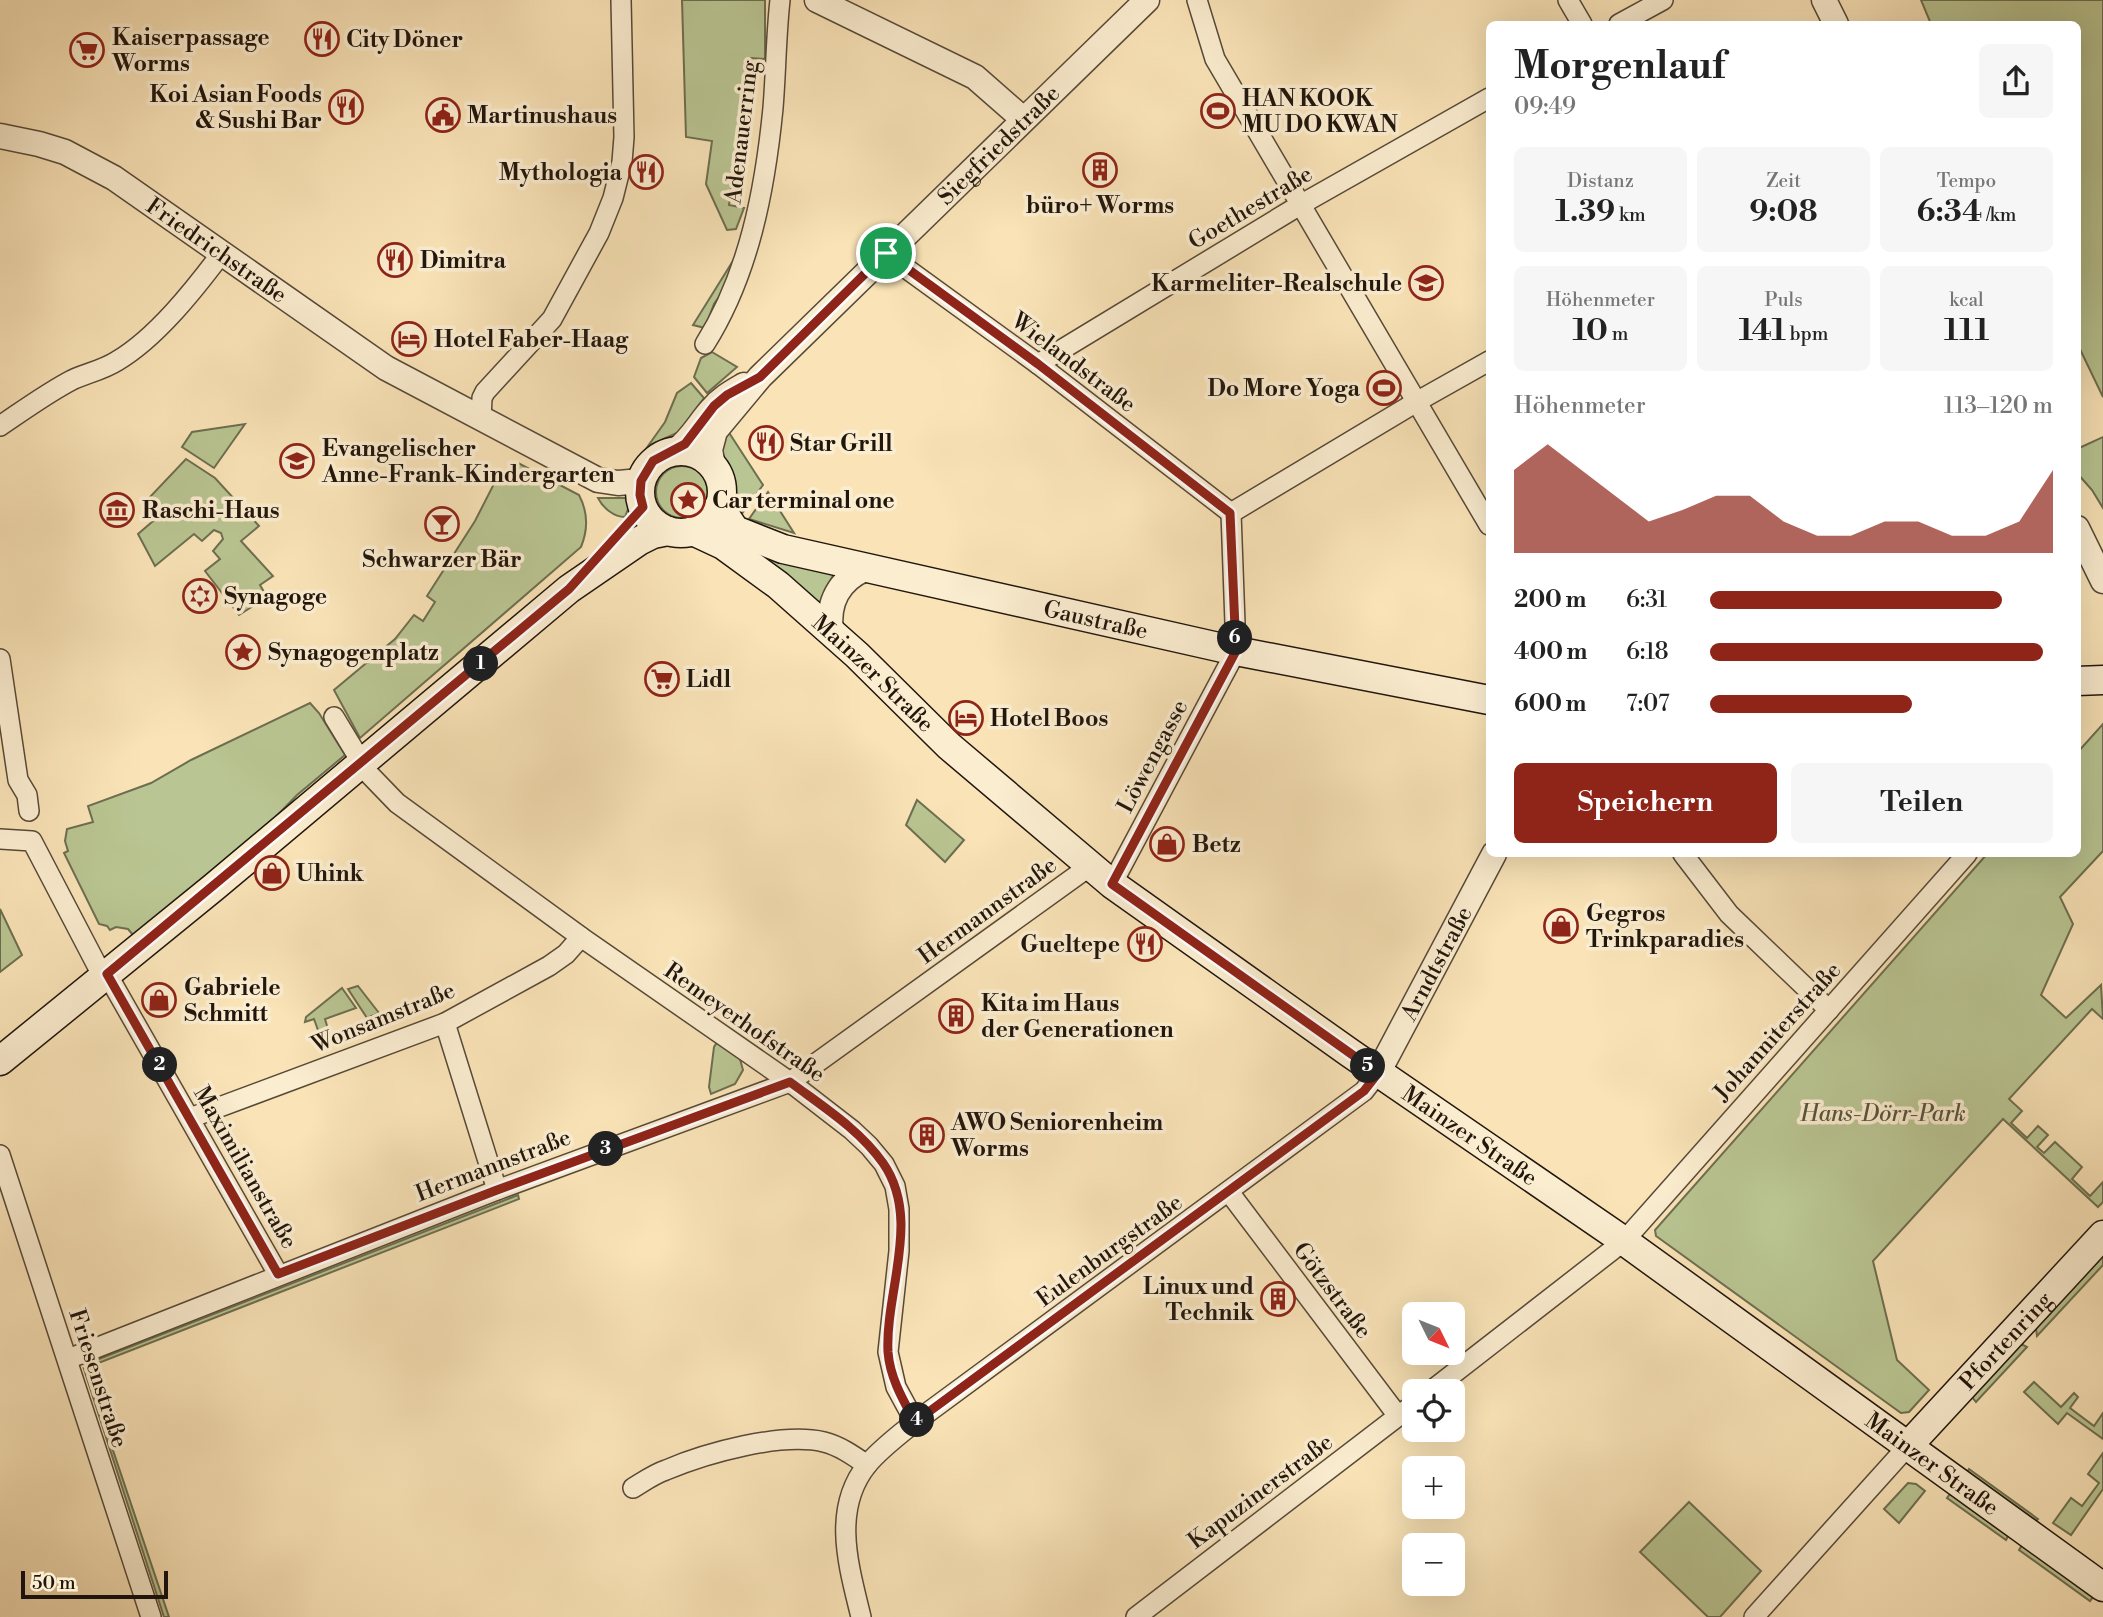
<!DOCTYPE html>
<html lang="de">
<meta charset="utf-8">
<style>
:root{--surface:#fff;--page:#f6f6f6;--text:#222;--muted:#767676;--accent:#8f2418}
body{margin:0;font-family:"Libre Bodoni",serif;background:var(--page);color:var(--text);height:100vh;display:flex;flex-direction:column;font-size:26px;white-space:nowrap}
*{box-sizing:border-box;margin:0}
p{font-size:23px;color:var(--muted)}
.icon{flex:none;width:38px;height:38px;fill:none;stroke:currentColor;stroke-width:2;stroke-linecap:round;stroke-linejoin:round}
.map{position:relative;flex:1;overflow:hidden}
.side{position:absolute;left:1486px;top:21px;width:595px;height:836px;display:flex;flex-direction:column;background:var(--surface);border-radius:10px;box-shadow:0 7px 28px #0002}
.side>*{flex:none}
.needle{width:46px;rotate:133deg}
.controls{position:absolute;left:1402px;top:1302px;display:grid;gap:14px}
.controls a{display:grid;place-items:center;width:63px;height:63px;border-radius:10px;background:var(--surface);box-shadow:0 7px 28px #0002;font-size:35px}
.scale{position:absolute;left:21px;bottom:18px;width:147px;box-sizing:border-box;padding-left:7px;border:4px solid #21160d;border-top:0;font-size:19px;line-height:24px;white-space:nowrap;color:#21160d;-webkit-text-stroke:5px #fbedd0;paint-order:stroke}
.pin{position:absolute;display:grid;place-items:center;width:60px;height:60px;color:#fff;margin:-30px;border:4px solid #fff;border-radius:50%;box-shadow:0 2px 7px #0007}
.km{position:absolute;width:35px;height:35px;margin:-18px;border-radius:50%;background:#222;color:#fff;font-size:19px;line-height:35px;text-align:center}
.round{display:grid;place-items:center;flex:none;width:74px;height:74px;border-radius:10px;background:var(--page)}
.overview{display:flex;align-items:center;justify-content:space-between;height:119px;padding:0 28px}
h1{font-size:38px;font-weight:800;line-height:52px}
.figures{display:grid;grid-template-columns:repeat(3,1fr);gap:10px;height:119px;padding:7px 28px}
.figures div{display:grid;align-content:center;border-radius:10px;background:var(--page);text-align:center}
.figures b{font-size:30px;font-weight:800}
.figures small{font-size:19px;font-weight:400}
.figures p{font-size:19px}
.chart{height:196px;padding:14px 28px}
.chart p{display:flex;justify-content:space-between}
.chart svg{width:100%;height:126px;margin-top:7px;fill:var(--accent);opacity:.7}
.primary-button{display:flex;gap:14px;margin-top:auto;padding:14px 28px}
.primary-button a{flex:1;height:80px;border-radius:10px;background:var(--accent);color:#fff;font-size:28px;font-weight:800;line-height:80px;text-align:center}
.primary-button a+a{background:var(--page);color:var(--text)}
ul{padding:0 28px;list-style:none;font-size:23px}
li{display:grid;grid-template-columns:112px 84px 1fr;align-items:center;height:52px}
li i{height:18px;border-radius:9px;background:var(--accent)}
.map>svg:first-child{display:block}
.green{fill:#b9c592;stroke:#6d6e50;stroke-width:2}
.lines{fill:none;stroke-linecap:round;stroke-linejoin:round}
.minor-casing{stroke:#574938;stroke-width:22}
.tertiary-casing{stroke:#574938;stroke-width:27}
.secondary-casing{stroke:#21160d;stroke-width:31}
.minor{stroke:#fbedd0;stroke-width:19}
.tertiary{stroke:#fbedd0;stroke-width:24}
.secondary{stroke:#fbedd0;stroke-width:28}
.route-casing{stroke:#fff;stroke-width:14}
.route{stroke:#8f2418;stroke-width:9}
.labels{text-anchor:middle;stroke-width:7;stroke-linejoin:round;paint-order:stroke}
.poi-label{font-size:23px;font-weight:bold;fill:#21160d;stroke:#fbedd0;text-anchor:start}
.street-label{font-size:23px;fill:#21160d;stroke:#fbedd0}
.park-label{font-size:23px;font-style:italic;fill:#56533c;stroke:#fbedd0}
</style>
<div class="map">
<svg width="2103" height="1617" viewBox="0 0 2103 1617">
<rect width="100%" height="100%" fill="#f9e3b7"/>
<filter id="stains"><feTurbulence type="fractalNoise" baseFrequency=".00286" numOctaves="4"/><feColorMatrix values="0 0 0 0 .2 0 0 0 0 .09 0 0 0 0 .02 0 0 0 .5 -.17"/></filter>
<radialGradient id="worn" r=".72"><stop offset=".6" stop-color="#630" stop-opacity="0"/><stop offset="1" stop-color="#630" stop-opacity=".3"/></radialGradient>
<!-- green -->
<g class="green">
<polygon points="682,0 765,0 765,59 751,58 729,205 744,208 736,229 727,230 706,184 712,141 686,137"/>
<polygon points="1921,0 2103,0 2103,397 2077,343 2077,24 1931,24"/>
<polygon points="736,256 734,276 714,304 705,328 693,325"/>
<polygon points="712,352 737,367 707,393 694,377 701,358"/>
<polygon points="691,383 704,398 679,432 648,446 665,422 677,393"/>
<polygon points="245,424 214,468 182,447 192,432"/>
<polygon points="726,428 763,485 738,519 730,504 729,485 719,457"/>
<polygon points="2103,437 2103,508 2092,490 2077,473 2077,449"/>
<polygon points="186,459 215,478 259,526 241,541 273,576 260,585 267,597 239,615 205,571 220,559 213,551 223,539 221,533 214,530 202,541 194,534 155,566 138,534 160,515 148,499"/>
<path d="M518,463L579,495C588,512 588,530 581,547L360,738L334,690L395,639L414,615L423,621L435,602L427,596L475,521L499,474L509,479Z"/>
<circle cx="682" cy="492" r="26"/>
<polygon points="768,492 794,533 749,519"/>
<path d="M598,498H625L630,504L625,517C614,517 603,508 598,498Z"/>
<polygon points="737,538 834,574 825,590 821,603 819,604"/>
<polygon points="310,703 319,713 345,755 297,795 263,830 133,935 128,929 116,927 110,930 107,926 99,924 64,853 68,851 65,841 67,829 93,822 88,806 151,783 191,760"/>
<polygon points="2103,724 2103,851 2060,897 2073,924 2041,995 2066,1018 2101,985 2103,1019 2092,1009 2009,1099 2022,1111 2011,1123 2027,1138 2038,1126 2048,1135 2037,1147 2044,1153 2055,1142 2082,1167 2072,1179 2090,1196 2103,1182 2103,1202 2098,1207 2003,1119 1873,1261 1897,1360 1929,1390 1909,1412 1901,1413 1656,1236 1655,1230 1987,854 2077,854 2077,753"/>
<polygon points="917,800 964,840 945,862 906,825"/>
<polygon points="0,909 22,955 0,972"/>
<polygon points="358,986 379,1013 367,1018 348,989"/>
<polygon points="342,988 356,1008 325,1019 328,1029 319,1033 314,1019 305,1022 306,1017"/>
<polygon points="717,1042 740,1059 743,1070 735,1084 711,1094 709,1087 714,1047"/>
<polygon points="518,1195 519,1199 91,1366 86,1364"/>
<polygon points="2103,1256 2103,1265 2037,1336 2036,1328"/>
<polygon points="2021,1344 2027,1347 1976,1402 1972,1397"/>
<polygon points="84,1369 86,1370 169,1617 164,1617"/>
<polygon points="2034,1382 2061,1407 2074,1393 2078,1397 2070,1408 2094,1426 2103,1413 2103,1439 2067,1413 2058,1424 2024,1392"/>
<polygon points="2103,1453 2103,1489 2071,1535 2053,1523 2071,1498 2082,1506 2099,1483 2088,1474"/>
<polygon points="1969,1469 2038,1519 2035,1522 1966,1474"/>
<polygon points="1908,1483 1916,1484 1925,1491 1899,1523 1884,1509"/>
<polygon points="1950,1494 2008,1536 2006,1540 1947,1498"/>
<polygon points="1689,1502 1761,1571 1720,1617 1708,1617 1640,1552"/>
<polygon points="2022,1545 2093,1597 2090,1601 2019,1550"/>
</g>
<g class="lines">
<!-- minor casing -->
<g class="minor-casing">
<g id="minor">
<polyline points="1197,0 1215,59 1489,525"/>
<polyline points="1568,0 1582,24"/>
<polyline points="1619,24 1663,0"/>
<polyline points="885,253 1038,364 1231,513"/>
<path d="M705,344C749,274 765,190 773,108C776,72 776,36 780,0"/>
<polyline points="1038,364 1300,205 1489,98"/>
<polyline points="481,419 482,398 485,392 552,319 599,233 613,198 622,162 624,137 621,0"/>
<path d="M0,426C24,410 47,393 72,380C87,373 103,370 117,361C156,338 194,290 221,254"/>
<polyline points="1231,513 1418,401 1489,361"/>
<polyline points="0,659 18,780 27,795 29,811"/>
<polyline points="334,717 368,773 397,803 581,937 790,1082 852,1130 869,1146 884,1164 895,1186 899,1209 899,1251 888,1352 896,1387 915,1422"/>
<polyline points="0,839 32,841 103,977"/>
<polyline points="1683,854 1729,914 1829,1010"/>
<polyline points="1112,884 1236,651 1231,513"/>
<polyline points="107,974 278,1274"/>
<polyline points="445,1023 497,1190"/>
<polyline points="190,1118 445,1023 549,966 566,954 581,937"/>
<polyline points="0,1155 151,1617"/>
<polyline points="1229,1192 1398,1416"/>
<polyline points="68,1359 497,1190 790,1082 1090,866"/>
<polyline points="1431,1391 1624,1241 1967,854"/>
<path d="M633,1488C643,1482 654,1474 666,1470C706,1453 781,1432 824,1442C840,1446 854,1456 867,1465"/>
<path d="M861,1617C849,1567 831,1510 867,1465C880,1449 899,1435 915,1422L1364,1091L1378,1073"/>
<polyline points="1136,1617 1414,1404"/>
<polyline points="1754,1617 1907,1447"/>
</g>
</g>
<!-- tertiary casing -->
<g class="tertiary-casing">
<g id="tertiary">
<polyline points="817,0 975,77 1023,119"/>
<polyline points="1824,0 1836,24"/>
<path id="s1" d="M0,136L39,144L65,152L114,178L386,368L598,480L618,483L641,481"/>
<path d="M675,451C691,440 699,423 712,409C721,398 732,392 744,385"/>
<path id="s2" d="M713,466L710,450L715,431L760,377L1147,0"/>
<polyline points="2077,528 2103,581"/>
<path d="M831,631C827,603 839,580 865,569"/>
<path id="s3" d="M1378,1073L1494,854"/>
</g>
</g>
<!-- secondary casing -->
<g class="secondary-casing">
<g id="secondary">
<circle cx="681" cy="492" r="41"/>
<path id="s4" d="M719,506L735,530L783,549L1236,651L1489,700"/>
<path id="s5" d="M693,531L723,545L778,585L857,655L949,746L1112,884L1350,1053L1624,1241L2103,1587"/>
<polyline points="2077,681 2103,680"/>
<polyline points="0,1061 214,887 569,589 639,541 653,534 668,531"/>
<path id="s6" d="M1907,1447L2103,1235"/>
</g>
</g>
<!-- minor -->
<use href="#minor" class="minor"/>
<!-- tertiary -->
<use href="#tertiary" class="tertiary"/>
<!-- secondary -->
<use href="#secondary" class="secondary"/>
</g>
<g class="lines">
<!-- route casing -->
<g class="route-casing">
<path id="route" d="M886,253L1038,364L1230,513L1236,651L1112,884L1378,1073L1364,1091L915,1422C903,1400 890,1378 888,1352C885,1291 922,1219 883,1163C859,1129 822,1106 790,1082L497,1190L278,1274L107,974L569,589L643,507L640,495L641,481L653,461L685,444L714,406L727,395L760,377Z"/>
</g>
<!-- route -->
<use href="#route" class="route"/>
</g>
<!-- icons -->
<defs>
<g id="restaurant-ring" transform="scale(1.75)"><circle r="9.5" fill="#fbedd0" stroke="#8f2418" stroke-width="1.5"/><path d="M-5-6h1v4h1v-4h1v4h1v-4h1v5L-1.5 .5V6h-2V.5L-5-1ZM5-6V6H3V1.5H1.5Q1.5-4 5-6Z" fill="#8f2418"/></g>
<g id="supermarket-ring" transform="scale(1.75)"><circle r="9.5" fill="#fbedd0" stroke="#8f2418" stroke-width="1.5"/><path d="M-6-5.5h2.5l.6 2H6L4.5 2H-2.5L-4.4-4H-6ZM-1.5 3.2a1.3 1.3 0 1 0 .1 0ZM3 3.2a1.3 1.3 0 1 0 .1 0Z" fill="#8f2418"/></g>
<g id="stadium-ring" transform="scale(1.75)"><circle r="9.5" fill="#fbedd0" stroke="#8f2418" stroke-width="1.5"/><path d="M0-5a6.5 5 0 1 0 0 10a6.5 5 0 1 0 0-10ZM-3.5-1.8h7v3.6h-7Z" fill="#8f2418"/></g>
<g id="civic-ring" transform="scale(1.75)"><circle r="9.5" fill="#fbedd0" stroke="#8f2418" stroke-width="1.5"/><path d="M-.6-6.5H3V-4.5H.6V-3L4-1V1h2V6H-6V1h2V-1L-.6-3ZM-1.2 2.5V6h2.4V2.5Z" fill="#8f2418"/></g>
<g id="building-ring" transform="scale(1.75)"><circle r="9.5" fill="#fbedd0" stroke="#8f2418" stroke-width="1.5"/><path d="M-4-6H4V6H1V3H-1V6H-4ZM-2.5-4.3h1.7v1.8h-1.7ZM.8-4.3h1.7v1.8H.8ZM-2.5-1h1.7V.8h-1.7ZM.8-1h1.7V.8H.8Z" fill="#8f2418"/></g>
<g id="school-ring" transform="scale(1.75)"><circle r="9.5" fill="#fbedd0" stroke="#8f2418" stroke-width="1.5"/><path d="M0-5L7-2L0 1L-7-2ZM-4 1L0 2.5L4 1V4Q0 6-4 4Z" fill="#8f2418"/></g>
<g id="hotel-ring" transform="scale(1.75)"><circle r="9.5" fill="#fbedd0" stroke="#8f2418" stroke-width="1.5"/><path d="M-6-4.5h1.5V1H6V5H4.5V3h-9V5H-6ZM-4 0a1.8 1.8 0 1 1 3.6 0ZM.5 0V-2.5h3Q6-2.5 6 0Z" fill="#8f2418"/></g>
<g id="sight-ring" transform="scale(1.75)"><circle r="9.5" fill="#fbedd0" stroke="#8f2418" stroke-width="1.5"/><path d="M0-6L1.8-2.2L6-1.7L2.9 1.2L3.7 5.4L0 3.3L-3.7 5.4L-2.9 1.2L-6-1.7L-1.8-2.2Z" fill="#8f2418"/></g>
<g id="museum-ring" transform="scale(1.75)"><circle r="9.5" fill="#fbedd0" stroke="#8f2418" stroke-width="1.5"/><path d="M0-6L6-3V-2H-6V-3ZM-5-1h2V3h-2ZM-1-1h2V3h-2ZM3-1h2V3H3ZM-6 4H6V6H-6Z" fill="#8f2418"/></g>
<g id="bar-ring" transform="scale(1.75)"><circle r="9.5" fill="#fbedd0" stroke="#8f2418" stroke-width="1.5"/><path d="M-6-5H6L.8 .8V4.5H3.5V6h-7V4.5H-.8V.8Z" fill="#8f2418"/></g>
<g id="synagogue-ring" transform="scale(1.75)"><circle r="9.5" fill="#fbedd0" stroke="#8f2418" stroke-width="1.5"/><path d="M0-6.5L5.6 3.2H-5.6ZM0 6.5L5.6-3.2H-5.6Z" fill="#8f2418"/></g>
<g id="shop-ring" transform="scale(1.75)"><circle r="9.5" fill="#fbedd0" stroke="#8f2418" stroke-width="1.5"/><path d="M-5-2.5h2.3a2.7 3.5 0 0 1 5.4 0H5L5.5 6h-11ZM-1.5-2.5h3a1.5 2.3 0 0 0-3 0Z" fill="#8f2418"/></g>
</defs>
<g fill-rule="evenodd">
<use href="#restaurant-ring" x="322" y="39"/>
<use href="#supermarket-ring" x="87" y="50"/>
<use href="#restaurant-ring" x="346" y="107"/>
<use href="#stadium-ring" x="1218" y="111"/>
<use href="#civic-ring" x="443" y="115"/>
<use href="#building-ring" x="1100" y="170"/>
<use href="#restaurant-ring" x="646" y="172"/>
<use href="#restaurant-ring" x="395" y="260"/>
<use href="#school-ring" x="1426" y="283"/>
<use href="#hotel-ring" x="409" y="339"/>
<use href="#stadium-ring" x="1384" y="388"/>
<use href="#restaurant-ring" x="766" y="443"/>
<use href="#school-ring" x="297" y="461"/>
<use href="#sight-ring" x="688" y="500"/>
<use href="#museum-ring" x="117" y="510"/>
<use href="#bar-ring" x="442" y="524"/>
<use href="#synagogue-ring" x="200" y="596"/>
<use href="#sight-ring" x="243" y="652"/>
<use href="#supermarket-ring" x="662" y="679"/>
<use href="#hotel-ring" x="966" y="718"/>
<use href="#shop-ring" x="1167" y="844"/>
<use href="#shop-ring" x="272" y="873"/>
<use href="#shop-ring" x="1561" y="926"/>
<use href="#restaurant-ring" x="1145" y="944"/>
<use href="#shop-ring" x="159" y="1000"/>
<use href="#building-ring" x="956" y="1016"/>
<use href="#building-ring" x="927" y="1135"/>
<use href="#building-ring" x="1278" y="1299"/>
</g>
<g class="labels">
<!-- poi labels -->
<g class="poi-label">
<text x="112" y="45">Kaiserpassage<tspan x="112" dy="26">Worms</tspan></text>
<text x="346" y="47">City Döner</text>
<text x="322" y="102" text-anchor="end">Koi Asian Foods<tspan x="322" dy="26">&amp; Sushi Bar</tspan></text>
<text x="1242" y="106">HAN KOOK<tspan x="1242" dy="26">MU DO KWAN</tspan></text>
<text x="467" y="123">Martinushaus</text>
<text x="622" y="180" text-anchor="end">Mythologia</text>
<text x="1100" y="213" text-anchor="middle">büro+ Worms</text>
<text x="420" y="268">Dimitra</text>
<text x="1402" y="291" text-anchor="end">Karmeliter-Realschule</text>
<text x="434" y="347">Hotel Faber-Haag</text>
<text x="1360" y="396" text-anchor="end">Do More Yoga</text>
<text x="790" y="451">Star Grill</text>
<text x="322" y="456">Evangelischer<tspan x="322" dy="26">Anne-Frank-Kindergarten</tspan></text>
<text x="712" y="508">Car terminal one</text>
<text x="142" y="518">Raschi-Haus</text>
<text x="442" y="567" text-anchor="middle">Schwarzer Bär</text>
<text x="224" y="604">Synagoge</text>
<text x="268" y="660">Synagogenplatz</text>
<text x="686" y="687">Lidl</text>
<text x="990" y="726">Hotel Boos</text>
<text x="1192" y="852">Betz</text>
<text x="296" y="881">Uhink</text>
<text x="1586" y="921">Gegros<tspan x="1586" dy="26">Trinkparadies</tspan></text>
<text x="1120" y="952" text-anchor="end">Gueltepe</text>
<text x="184" y="995">Gabriele<tspan x="184" dy="26">Schmitt</tspan></text>
<text x="981" y="1011">Kita im Haus<tspan x="981" dy="26">der Generationen</tspan></text>
<text x="951" y="1130">AWO Seniorenheim<tspan x="951" dy="26">Worms</tspan></text>
<text x="1254" y="1294" text-anchor="end">Linux und<tspan x="1254" dy="26">Technik</tspan></text>
</g>
<!-- street labels -->
<g class="street-label">
<text transform="translate(741 132) rotate(-83)" y="8">Adenauerring</text>
<text dy="8" stroke="none"><textPath href="#s2" startOffset="439">Siegfriedstraße</textPath></text>
<text transform="translate(1250 207) rotate(-31)" y="8">Goethestraße</text>
<text dy="8" stroke="none"><textPath href="#s1" startOffset="248">Friedrichstraße</textPath></text>
<text transform="translate(1074 362) rotate(37)" y="8">Wielandstraße</text>
<text dy="8" stroke="none"><textPath href="#s4" startOffset="401">Gaustraße</textPath></text>
<text dy="8" stroke="none"><textPath href="#s5" startOffset="231">Mainzer Straße</textPath></text>
<text transform="translate(1152 756) rotate(-62)" y="8">Löwengasse</text>
<text transform="translate(987 910) rotate(-36)" y="8">Hermannstraße</text>
<text dy="8" stroke="none"><textPath href="#s3" startOffset="124">Arndtstraße</textPath></text>
<text transform="translate(383 1017) rotate(-22)" y="8">Wonsamstraße</text>
<text transform="translate(745 1022) rotate(35)" y="8">Remeyerhofstraße</text>
<text transform="translate(1777 1031) rotate(-48)" y="8">Johanniterstraße</text>
<text dy="8" stroke="none"><textPath href="#s5" startOffset="987">Mainzer Straße</textPath></text>
<text transform="translate(493 1165) rotate(-21)" y="8">Hermannstraße</text>
<text transform="translate(246 1167) rotate(60)" y="8">Maximilianstraße</text>
<text transform="translate(1109 1250) rotate(-36)" y="8">Eulenburgstraße</text>
<text transform="translate(1333 1290) rotate(53)" y="8">Götzstraße</text>
<text dy="8" stroke="none"><textPath href="#s6" startOffset="145">Pfortenring</textPath></text>
<text transform="translate(99 1378) rotate(72)" y="8">Friesenstraße</text>
<text dy="8" stroke="none"><textPath href="#s5" startOffset="1554">Mainzer Straße</textPath></text>
<text transform="translate(1260 1491) rotate(-37)" y="8">Kapuzinerstraße</text>
</g>
<!-- park labels -->
<g class="park-label">
<text x="1883" y="1121">Hans-Dörr-Park</text>
</g>
</g>
<rect width="100%" height="100%" filter="url(#stains)"/>
<rect width="100%" height="100%" fill="url(#worn)"/>
</svg>
<div class="controls">
<a><svg class="needle" viewBox="-14 -14 28 28"><path d="M0-13l5 13h-10z" fill="#e53935"/><path d="M0 13l5-13h-10z" fill="#767676"/></svg></a>
<a><svg class="icon" aria-label="locate" viewBox="0 0 24 24"><circle cx="12" cy="12" r="6"/><path d="M12 2v4M12 18v4M2 12h4M18 12h4"/></svg></a>
<a>+</a>
<a>−</a>
</div>
<div class="scale">50 m</div>
<div class="pin" style="left:886px;top:253px;background:#1e9e55"><svg class="icon" aria-label="arrive" viewBox="0 0 24 24"><path d="M6 21V4h12l-3 4 3 4H6"/></svg></div>
<b class="km" style="left:481px;top:664px">1</b>
<b class="km" style="left:160px;top:1065px">2</b>
<b class="km" style="left:606px;top:1149px">3</b>
<b class="km" style="left:917px;top:1420px">4</b>
<b class="km" style="left:1368px;top:1066px">5</b>
<b class="km" style="left:1235px;top:638px">6</b>
<section class="side">
<div class="overview"><div><h1>Morgenlauf</h1><p>09:49</p></div><a class="round"><svg class="icon" aria-label="share" viewBox="0 0 24 24"><path d="M12 15V3M7 8l5-5 5 5M5 13v7h14v-7"/></svg></a></div>
<div class="figures">
<div><p>Distanz</p><b>1.39<small> km</small></b></div>
<div><p>Zeit</p><b>9:08</b></div>
<div><p>Tempo</p><b>6:34<small> /km</small></b></div>
</div>
<div class="figures">
<div><p>Höhenmeter</p><b>10<small> m</small></b></div>
<div><p>Puls</p><b>141<small> bpm</small></b></div>
<div><p>kcal</p><b>111</b></div>
</div>
<div class="chart"><p><span>Höhenmeter</span>113–120 m</p>
<svg viewBox="0 0 160 44" preserveAspectRatio="none"><path d="M0 44V15L10 6L20 15L30 24L40 33L50 29L60 24L70 24L80 33L90 38L100 38L110 33L120 33L130 38L140 38L150 33L160 15V44z"/></svg>
</div>
<ul>
<li><b>200 m</b>6:31<i style="width:85%"></i></li>
<li><b>400 m</b>6:18<i style="width:97%"></i></li>
<li><b>600 m</b>7:07<i style="width:59%"></i></li>
</ul>
<div class="primary-button"><a>Speichern</a><a>Teilen</a></div>
</section>
</div>
